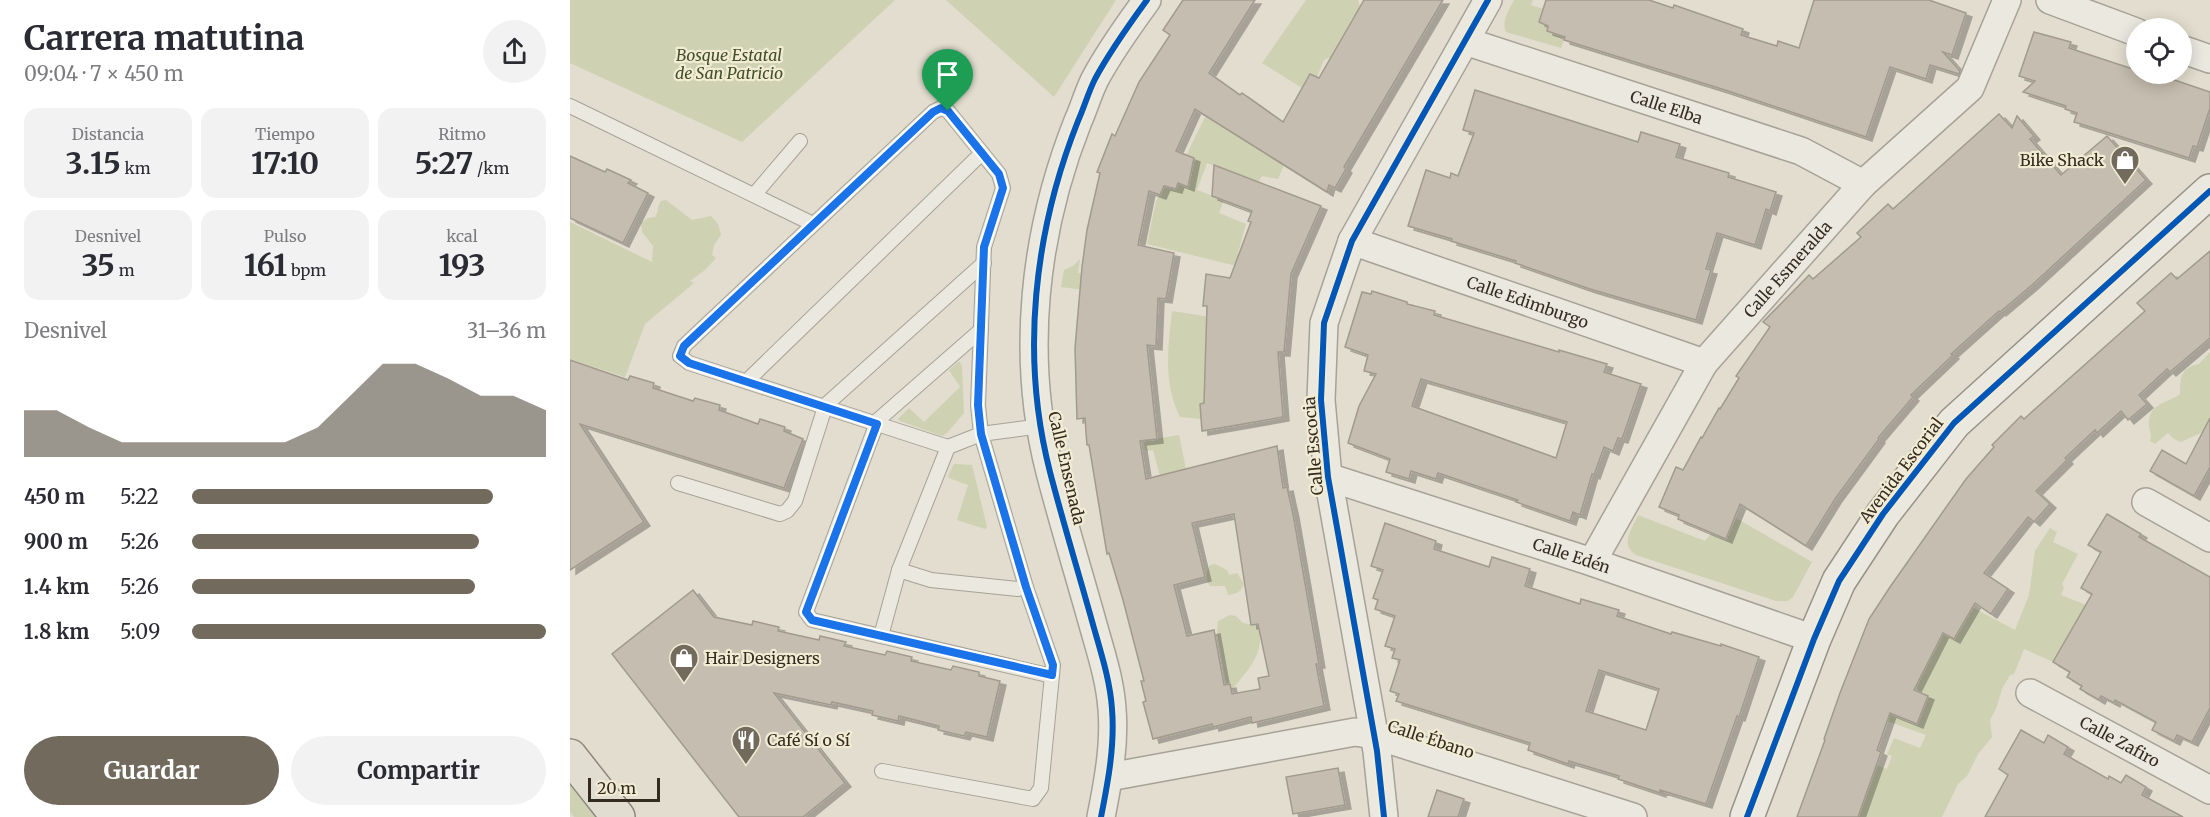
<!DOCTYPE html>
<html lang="es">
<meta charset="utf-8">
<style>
:root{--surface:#fff;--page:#f2f2f3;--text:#2b2b33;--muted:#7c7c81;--accent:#726a5d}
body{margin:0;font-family:Merriweather,serif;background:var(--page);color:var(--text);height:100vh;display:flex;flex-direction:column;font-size:22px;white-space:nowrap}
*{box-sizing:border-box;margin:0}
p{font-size:20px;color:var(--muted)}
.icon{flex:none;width:33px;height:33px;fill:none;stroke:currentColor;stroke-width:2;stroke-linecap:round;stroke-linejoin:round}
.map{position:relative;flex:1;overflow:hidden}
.side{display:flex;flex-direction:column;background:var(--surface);width:570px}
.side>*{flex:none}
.controls{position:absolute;left:1556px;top:18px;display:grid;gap:12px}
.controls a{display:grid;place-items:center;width:66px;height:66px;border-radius:50%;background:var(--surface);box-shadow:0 3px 15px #0003;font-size:30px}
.scale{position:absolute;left:18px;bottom:15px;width:72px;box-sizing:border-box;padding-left:6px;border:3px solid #352c20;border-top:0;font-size:16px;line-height:21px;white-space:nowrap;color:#352c20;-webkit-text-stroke:4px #f2ecd5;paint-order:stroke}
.pin{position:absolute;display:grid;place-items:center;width:51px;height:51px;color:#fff;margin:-62px -26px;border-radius:50% 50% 50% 0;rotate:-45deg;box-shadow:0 0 6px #0007}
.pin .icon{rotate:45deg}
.round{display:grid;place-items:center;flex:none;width:63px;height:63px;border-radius:32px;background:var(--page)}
.overview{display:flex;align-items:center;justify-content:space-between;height:102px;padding:0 24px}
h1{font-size:33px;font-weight:700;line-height:45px}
.stats{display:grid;grid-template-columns:repeat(3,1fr);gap:9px;height:102px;padding:6px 24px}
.stats div{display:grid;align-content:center;border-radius:15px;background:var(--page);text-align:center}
.stats b{font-size:30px;font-weight:700}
.stats small{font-size:16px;font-weight:400}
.stats p{font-size:16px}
.chart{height:168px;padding:12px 24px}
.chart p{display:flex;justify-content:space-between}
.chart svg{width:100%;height:108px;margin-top:6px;fill:var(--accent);opacity:.7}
.action{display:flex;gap:12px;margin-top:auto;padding:12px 24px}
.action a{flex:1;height:69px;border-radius:36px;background:var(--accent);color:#fff;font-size:24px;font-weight:700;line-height:69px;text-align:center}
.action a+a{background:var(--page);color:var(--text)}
ul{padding:0 24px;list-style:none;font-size:20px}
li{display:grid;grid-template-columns:96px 72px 1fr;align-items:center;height:45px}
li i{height:15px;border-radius:8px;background:var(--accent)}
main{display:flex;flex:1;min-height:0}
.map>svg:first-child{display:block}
.green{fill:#ced1b2}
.building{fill:#c5bdaf;stroke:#a29a8e;stroke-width:1.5;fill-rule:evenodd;filter:url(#shadow)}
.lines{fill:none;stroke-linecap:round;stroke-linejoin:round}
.lane-casing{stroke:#a7a297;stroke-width:16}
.street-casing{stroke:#a7a297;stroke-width:30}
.secondary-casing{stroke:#979287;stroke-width:36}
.primary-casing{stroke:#8d887e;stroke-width:36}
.lane{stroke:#eae8df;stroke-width:14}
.street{stroke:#eae8df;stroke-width:27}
.secondary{stroke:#eae8df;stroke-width:33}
.primary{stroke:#e1ded1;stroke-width:33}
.cycleway-casing{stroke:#f2ecd5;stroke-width:10}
.cycleway{stroke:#0057b8;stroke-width:6}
.route-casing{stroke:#fff;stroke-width:12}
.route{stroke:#1a73e8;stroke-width:8}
.labels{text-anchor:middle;stroke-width:4.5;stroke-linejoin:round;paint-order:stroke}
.park-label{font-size:16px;font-style:italic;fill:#425028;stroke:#f2ecd5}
.street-label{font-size:16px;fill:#352c20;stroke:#f2ecd5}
.poi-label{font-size:16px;fill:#352c20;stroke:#f2ecd5;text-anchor:start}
</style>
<main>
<section class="side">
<div class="overview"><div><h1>Carrera matutina</h1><p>09:04 · 7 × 450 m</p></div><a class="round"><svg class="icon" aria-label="share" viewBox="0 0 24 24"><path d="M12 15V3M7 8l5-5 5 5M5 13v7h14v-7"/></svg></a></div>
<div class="stats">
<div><p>Distancia</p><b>3.15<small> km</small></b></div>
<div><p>Tiempo</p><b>17:10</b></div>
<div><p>Ritmo</p><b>5:27<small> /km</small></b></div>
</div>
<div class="stats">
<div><p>Desnivel</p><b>35<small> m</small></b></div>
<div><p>Pulso</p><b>161<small> bpm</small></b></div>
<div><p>kcal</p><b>193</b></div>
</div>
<div class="chart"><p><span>Desnivel</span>31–36 m</p>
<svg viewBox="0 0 160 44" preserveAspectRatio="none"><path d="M0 44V25L10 25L20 32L30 38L40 38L50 38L60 38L70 38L80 38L90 32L100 19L110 6L120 6L130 12L140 19L150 19L160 25V44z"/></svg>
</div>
<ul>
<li><b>450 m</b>5:22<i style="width:85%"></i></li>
<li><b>900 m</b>5:26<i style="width:81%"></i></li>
<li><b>1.4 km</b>5:26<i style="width:80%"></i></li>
<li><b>1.8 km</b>5:09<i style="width:100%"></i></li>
</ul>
<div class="action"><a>Guardar</a><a>Compartir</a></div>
</section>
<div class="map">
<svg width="1640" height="817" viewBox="0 0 1640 817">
<defs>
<filter id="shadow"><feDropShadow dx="6" dy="4" stdDeviation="0" flood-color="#0004"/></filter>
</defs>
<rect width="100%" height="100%" fill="#e2ddce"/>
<!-- green -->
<g class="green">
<polygon points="0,0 325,0 172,142 0,63"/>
<polygon points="376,0 546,0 484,97"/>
<polygon points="736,0 788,0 790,6 832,31 826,39 784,15 761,57 754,60 747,77 740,74 732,88 692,63"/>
<path d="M944,0H963L961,5L973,9L969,22L978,26L977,31L991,36L995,25L998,28L991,48L936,32C931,21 939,10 944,0Z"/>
<polygon points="635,117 653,126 714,165 708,179 692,176 685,187 671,176 637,163 627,190 654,200 649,213 676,224 668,253 695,265 715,278 577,244 586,201 594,186 606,188 616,166 615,158"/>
<path d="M96,200L122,220L141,216L148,224L151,235L144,245L142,255L146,258L135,270L120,281L124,283L75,324L55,377L0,359V222L82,262L83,246L72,232L71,223L78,218L85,217C89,212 87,206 91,201Z"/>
<polygon points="510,259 508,273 524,275 522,291 491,287 494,270 503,266"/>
<path d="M602,311L653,319L651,329H636L635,370L642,403L630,404L631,419L610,417C593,382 598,349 602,311Z"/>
<path d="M1640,352V429L1635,427L1631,433L1611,442L1604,439L1598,433L1585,444L1580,441C1583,434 1578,429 1579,422C1580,402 1599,403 1610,394C1610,378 1611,367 1629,364Z"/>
<polygon points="389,361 392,366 394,413 377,433 372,436 330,421 328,419 339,408 354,422 390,387 379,370"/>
<polygon points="609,435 616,469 590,476 583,450 576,451 573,441"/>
<polygon points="384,464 402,465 417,527 415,529 387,520 398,485 379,478 378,476"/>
<path d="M1068,515L1135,541L1142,533L1156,538L1166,518L1242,562L1223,597L1218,601H1206L1066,555C1049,543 1062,530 1068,515Z"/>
<polygon points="1480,528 1487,532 1483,542 1508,554 1492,584 1494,588 1491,595 1516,605 1483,662 1454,649 1444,674 1440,675 1432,689 1426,709 1420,720 1422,737 1408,754 1397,776 1388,784 1372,817 1287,817 1298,762 1317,769 1322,756 1317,754 1324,738 1350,748 1356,735 1306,717 1312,708 1336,717 1336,720 1347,724 1358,697 1349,692 1311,611 1402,607 1445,630 1459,595 1465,551"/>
<path d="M645,564L657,570L659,575L667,573L674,584C671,592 666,594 658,595L655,586H640C635,579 636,572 640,565Z"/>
<path d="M660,615L666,616L673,623L690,626C693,660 677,669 658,695L647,631L648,621Z"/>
<polygon points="0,777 32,817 4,817 0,812"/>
</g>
<!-- building -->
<g class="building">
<path d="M613,0H685L639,73L670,95L672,93L713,122L740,74L749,78L794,0H873L774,167L776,169L765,188L759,185L757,192L625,109L606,151L624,158L618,187L608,183L606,189L594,186L590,195L579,191L568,245L604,253L596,299L588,298L586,346L577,345L587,439L570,441L576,479L707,446L713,488L717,487L723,514L749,664H746L754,706L682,723L681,717L643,727L642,724L583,739L573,702L576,701L571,681H574L553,600L539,553L537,554L519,445H517L515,418L507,419L505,348L512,267L517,230L530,173L527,172L542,134L545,136L569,82L600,35L593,30ZM664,514L681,625L688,624L699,676L688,678L690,689L662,694L660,684L654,685L644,630L617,636L604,585L635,577L622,523Z"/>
<polygon points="976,0 1079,0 1103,8 1104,5 1173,29 1171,35 1207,46 1208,41 1229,48 1244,0 1359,0 1396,13 1382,55 1373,52 1390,71 1389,74 1360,65 1356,79 1320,67 1296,137 1155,90 994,40 995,37 977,31 978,26 969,22"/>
<polygon points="1464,32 1501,42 1499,48 1566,70 1566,74 1587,74 1640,92 1640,108 1627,147 1623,146 1619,158 1514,125 1504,122 1507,113 1495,109 1496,106 1453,92 1465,81 1449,76"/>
<polygon points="905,90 1068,142 1071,132 1110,144 1106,157 1159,173 1158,177 1206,192 1200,211 1196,209 1185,245 1147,233 1136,269 1141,270 1126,320 1020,289 945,263 946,261 881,241 882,239 838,226 856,170 880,178 881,173 888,176 904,133 893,130"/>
<polygon points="1429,114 1442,128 1447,116 1464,136 1460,139 1491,175 1537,136 1576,180 1462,285 1430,312 1429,311 1381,354 1383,355 1341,395 1343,397 1308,438 1309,439 1265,499 1236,546 1170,504 1156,539 1108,519 1109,515 1089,507 1106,467 1113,470 1131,437 1132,438 1149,408 1150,409 1169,378 1166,376 1200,327 1193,322 1239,275 1243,279 1291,237 1287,233 1318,204 1323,209"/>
<polygon points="0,156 35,172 37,169 61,180 58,183 78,193 53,243 0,218"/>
<polygon points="644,165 751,206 721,274 714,352 708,352 713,417 632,431 630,404 634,403 637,306 633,306 636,274 660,278 681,222 678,221 682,211 642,196"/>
<polygon points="1640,251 1640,338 1600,372 1597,369 1569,395 1577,404 1558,420 1551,411 1527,433 1525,430 1495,458 1497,460 1466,491 1480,504 1464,522 1458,517 1414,573 1438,589 1421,614 1405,603 1384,639 1373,633 1344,690 1358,696 1347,724 1320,713 1307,750 1311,752 1288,817 1227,817 1255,740 1254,739 1270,693 1299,619 1320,587 1396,479 1424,447 1422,445 1451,416 1454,419 1575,311 1567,303 1601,273 1607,279"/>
<path d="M802,291L837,302V304L865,311L864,315L989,352V350L1037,364L1034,372L1071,384L1052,439L1048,438L1043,451L1034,447L1024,475L1022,474L1010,515L1003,512L1000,521L946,502L948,500L868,473L866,479L841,471L839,479L816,472L820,459L778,443L789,406L806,374L794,371L798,355L775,347L792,292L801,294ZM851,379L997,422L986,458L842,406Z"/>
<polygon points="0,360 58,380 60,376 84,383 83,388 123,401 125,398 150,405 149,410 188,424 190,419 215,427 214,431 233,439 214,488 10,424 74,522 0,570"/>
<polygon points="1640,418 1640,467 1624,496 1580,471 1592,450 1616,464"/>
<polygon points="1537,514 1571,534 1569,537 1640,577 1640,708 1622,742 1607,735 1604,741 1582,730 1586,722 1545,700 1544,703 1531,696 1529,700 1510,689 1512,686 1497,677 1500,672 1483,662 1522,594 1511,588 1531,552 1518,545"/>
<path d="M815,523L866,541L864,549L919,567L922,557L960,569L955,586L1010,604L1011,599L1049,610L1047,616L1101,634L1102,632L1151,646V644L1189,657L1169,717L1167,716L1136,804L1090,790V793L1048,779L1049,776L999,761L998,764L958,750L960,743L826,701L829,694L820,691L830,660L822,658L825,649L815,646L825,616L805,609L808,600L803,598L813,570L801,566ZM1029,670L1089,689L1076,730L1016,711Z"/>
<polygon points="123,590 144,617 182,625 183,621 209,627 208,631 249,640 250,636 276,642 274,646 315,655 317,651 342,657 341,661 381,670 383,666 409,672 409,676 430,681 417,737 396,732 394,736 368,730 369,726 329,716 328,721 302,715 303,711 262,702 261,705 204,693 275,783 233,817 169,817 42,654"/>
<polygon points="1451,730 1474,743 1478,735 1498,747 1494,754 1538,779 1539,776 1551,783 1556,775 1576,787 1572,795 1613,817 1415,817 1438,775 1429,769"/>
<polygon points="768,768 775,805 723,814 716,777"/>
<polygon points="867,790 894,799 888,817 858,817"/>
</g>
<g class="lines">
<!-- lane casing -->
<g class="lane-casing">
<g id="lane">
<polyline points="0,106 243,224"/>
<polyline points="184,195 230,141"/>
<polyline points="411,330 308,420 236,612 242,620 482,676"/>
<polyline points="178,382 180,378 412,153"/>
<polyline points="108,483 210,514 217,511 225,501 255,407 258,403 414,263"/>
<polyline points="329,570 361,580 448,589 456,587"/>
<polyline points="311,636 329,570 378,447"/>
<polyline points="312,771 463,799 471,788 483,665 456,587 411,434 408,405 414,247 433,188 429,174 378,111 371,108 363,112 114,346 110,356 119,363 378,447 411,434 471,426"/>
</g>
</g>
<!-- street casing -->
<g class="street-casing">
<g id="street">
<polyline points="1480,0 1566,32"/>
<path id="s1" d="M895,41L1231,151L1293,184"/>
<polyline points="1611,49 1640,59"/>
<path id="s2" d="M782,241L1134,363"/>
<path id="s3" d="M758,477L1022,562L1244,639"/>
<polyline points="1576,502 1640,538"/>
<path id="s4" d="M1022,562L1134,363L1293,184L1400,88L1437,0"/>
<path id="s5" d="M1460,693L1640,790"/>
<polyline points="539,777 785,732 804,735 1063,817"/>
<path d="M531,817C538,782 545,745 542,709C540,679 530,650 522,621C508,571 493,522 480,472C450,356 464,232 508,121C514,108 518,93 525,79C540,51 558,26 577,0"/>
<polyline points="814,817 807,751 758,477 751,400 754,323 782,241 918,0"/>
</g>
</g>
<!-- secondary casing -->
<g class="secondary-casing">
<polyline id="secondary" points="1177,817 1244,639 1269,581 1313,514 1384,423 1640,191"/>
</g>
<!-- primary casing -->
<g class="primary-casing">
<polyline id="primary" points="0,756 48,817"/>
</g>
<!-- lane -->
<use href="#lane" class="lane"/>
<!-- street -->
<use href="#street" class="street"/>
<!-- secondary -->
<use href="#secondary" class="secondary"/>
<!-- primary -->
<use href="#primary" class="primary"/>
<!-- cycleway casing -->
<g class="cycleway-casing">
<g id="cycleway">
<path d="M531,817C538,782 545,745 542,709C540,679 530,650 522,621C508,571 493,522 480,472C450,356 464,232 508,121C514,108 518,93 525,79C540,51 558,26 577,0"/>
<polyline points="814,817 807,751 758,477 751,400 754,323 782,241 918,0"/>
<polyline points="1177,817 1244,639 1269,581 1313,514 1384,423 1640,191"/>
</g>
</g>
<!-- cycleway -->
<use href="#cycleway" class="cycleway"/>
</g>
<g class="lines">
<!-- route casing -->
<g class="route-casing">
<polygon id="route" points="371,108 378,111 429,174 433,188 414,247 408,405 411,434 456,587 483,665 482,675 242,620 236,612 307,424 119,363 110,356 114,346 363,112"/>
</g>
<!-- route -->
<use href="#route" class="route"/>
</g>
<!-- icons -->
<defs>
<g id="shop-pin" transform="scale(1.5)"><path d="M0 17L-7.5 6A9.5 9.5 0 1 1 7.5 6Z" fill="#726a5d" stroke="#f2ecd5"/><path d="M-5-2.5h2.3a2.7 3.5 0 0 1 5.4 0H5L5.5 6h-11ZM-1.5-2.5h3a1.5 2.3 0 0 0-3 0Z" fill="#fff"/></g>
<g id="restaurant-pin" transform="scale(1.5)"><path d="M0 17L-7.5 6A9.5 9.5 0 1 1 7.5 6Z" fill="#726a5d" stroke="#f2ecd5"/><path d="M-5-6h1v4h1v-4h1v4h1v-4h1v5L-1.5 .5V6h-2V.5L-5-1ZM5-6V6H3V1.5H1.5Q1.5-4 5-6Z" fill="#fff"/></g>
</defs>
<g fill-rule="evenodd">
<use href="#shop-pin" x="1555" y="160"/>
<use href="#shop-pin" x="114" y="658"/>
<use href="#restaurant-pin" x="176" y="740"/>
</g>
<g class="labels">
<!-- park labels -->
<g class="park-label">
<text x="159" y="61">Bosque Estatal<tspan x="159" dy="18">de San Patricio</tspan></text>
</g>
<!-- street labels -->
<g class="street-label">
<text dy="6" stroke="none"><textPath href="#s1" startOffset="212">Calle Elba</textPath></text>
<text dy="6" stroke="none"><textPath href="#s4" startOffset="354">Calle Esmeralda</textPath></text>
<text dy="6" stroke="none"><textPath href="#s2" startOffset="186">Calle Edimburgo</textPath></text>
<text transform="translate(743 446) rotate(-95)" y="6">Calle Escocia</text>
<text transform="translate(497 468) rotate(77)" y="6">Calle Ensenada</text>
<text transform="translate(1331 470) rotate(-53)" y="6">Avenida Escorial</text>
<text dy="6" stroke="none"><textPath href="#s3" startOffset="256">Calle Edén</textPath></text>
<text transform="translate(861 739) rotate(18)" y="6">Calle Ébano</text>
<text dy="6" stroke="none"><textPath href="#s5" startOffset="102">Calle Zafiro</textPath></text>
</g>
<!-- poi labels -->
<g class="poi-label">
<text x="1534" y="166" text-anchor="end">Bike Shack</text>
<text x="135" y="664">Hair Designers</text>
<text x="197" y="746">Café Sí o Sí</text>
</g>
</g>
</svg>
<div class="controls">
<a><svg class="icon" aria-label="locate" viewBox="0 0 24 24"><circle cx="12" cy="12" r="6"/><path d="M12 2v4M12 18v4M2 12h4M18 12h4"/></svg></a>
</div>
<div class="scale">20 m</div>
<div class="pin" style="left:378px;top:111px;background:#1e9e55"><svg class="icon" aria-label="arrive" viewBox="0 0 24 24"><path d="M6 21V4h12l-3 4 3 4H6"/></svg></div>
</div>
</main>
